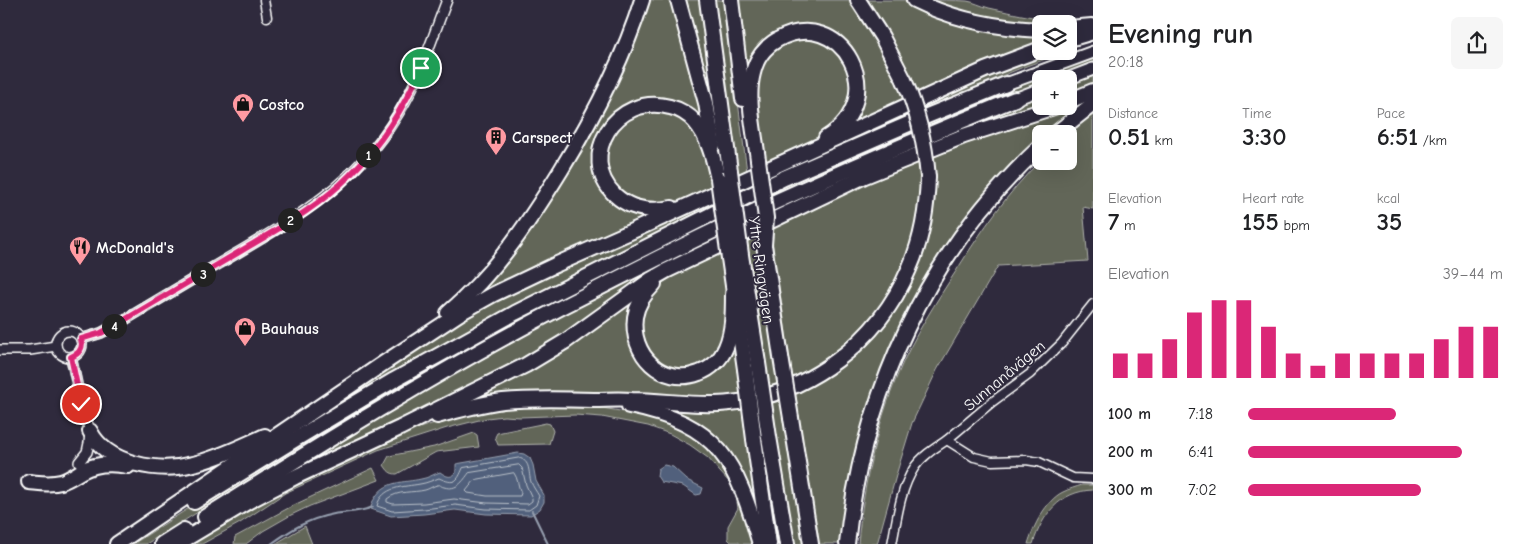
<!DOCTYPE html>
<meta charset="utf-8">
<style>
:root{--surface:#fff;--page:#f6f6f6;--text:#202124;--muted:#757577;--accent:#db2777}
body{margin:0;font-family:"Comic Neue",sans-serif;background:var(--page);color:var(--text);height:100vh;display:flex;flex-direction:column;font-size:19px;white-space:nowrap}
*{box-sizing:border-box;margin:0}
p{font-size:16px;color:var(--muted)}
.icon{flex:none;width:28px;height:28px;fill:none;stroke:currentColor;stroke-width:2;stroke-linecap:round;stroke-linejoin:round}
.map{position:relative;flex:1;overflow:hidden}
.panel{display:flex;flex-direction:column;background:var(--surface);width:425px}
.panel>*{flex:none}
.buttons{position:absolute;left:1032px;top:15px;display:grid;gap:10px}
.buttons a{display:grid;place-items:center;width:45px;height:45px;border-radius:8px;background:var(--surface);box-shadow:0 5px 20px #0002;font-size:25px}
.pin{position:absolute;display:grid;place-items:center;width:42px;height:42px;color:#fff;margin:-21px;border:2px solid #fff;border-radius:50%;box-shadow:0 1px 5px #0007}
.km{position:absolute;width:25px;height:25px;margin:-12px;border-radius:50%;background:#222;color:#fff;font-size:14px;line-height:25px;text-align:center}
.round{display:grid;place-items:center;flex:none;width:52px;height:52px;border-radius:8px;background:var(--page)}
.summary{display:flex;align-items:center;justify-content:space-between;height:85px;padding:0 15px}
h1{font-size:28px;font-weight:700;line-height:38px}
.figures{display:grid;grid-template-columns:repeat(3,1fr);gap:8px;height:85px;padding:5px 15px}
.figures div{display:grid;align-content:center}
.figures b{font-size:25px;font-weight:700}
.figures small{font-size:14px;font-weight:400}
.figures p{font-size:14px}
.chart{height:140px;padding:10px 15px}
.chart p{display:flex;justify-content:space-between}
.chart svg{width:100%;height:90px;margin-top:5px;stroke:var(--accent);stroke-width:6}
ul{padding:0 15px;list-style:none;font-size:16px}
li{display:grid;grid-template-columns:80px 60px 1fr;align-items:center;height:38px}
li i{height:12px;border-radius:6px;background:var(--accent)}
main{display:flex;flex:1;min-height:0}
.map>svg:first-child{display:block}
.green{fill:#626658;stroke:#b0b2ac}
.water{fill:#51617b;stroke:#97a0b0}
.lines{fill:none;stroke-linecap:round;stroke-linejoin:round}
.shore{stroke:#b9c0ca;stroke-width:1}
.stream{stroke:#97a0b0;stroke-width:2}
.minor-casing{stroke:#fff;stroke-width:11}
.tertiary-casing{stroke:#fff;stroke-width:12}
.primary-casing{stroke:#fff;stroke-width:15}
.motorway-casing{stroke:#fff;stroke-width:18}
.minor{stroke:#2f2a3d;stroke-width:8}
.tertiary{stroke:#2f2a3d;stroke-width:9}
.primary{stroke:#2f2a3d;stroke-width:11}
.motorway{stroke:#2f2a3d;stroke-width:14}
.motorway-bridge-casing{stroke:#fff;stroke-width:18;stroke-linecap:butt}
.motorway-bridge{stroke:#2f2a3d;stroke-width:14}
.route-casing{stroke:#fff;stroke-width:10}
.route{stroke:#db2777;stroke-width:6}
.labels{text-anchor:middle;stroke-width:4;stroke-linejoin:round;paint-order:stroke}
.poi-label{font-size:16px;font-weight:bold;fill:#fff;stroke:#2f2a3d;text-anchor:start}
.street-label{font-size:16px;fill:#fff;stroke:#2f2a3d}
</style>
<main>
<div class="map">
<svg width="1093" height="544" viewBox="0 0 1093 544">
<rect width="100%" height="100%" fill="#2f2a3d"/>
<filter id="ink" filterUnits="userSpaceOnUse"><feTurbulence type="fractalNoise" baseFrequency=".02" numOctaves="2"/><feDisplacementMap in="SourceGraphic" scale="10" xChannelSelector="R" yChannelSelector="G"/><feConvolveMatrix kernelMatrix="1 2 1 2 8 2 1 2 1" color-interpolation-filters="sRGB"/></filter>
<g filter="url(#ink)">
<!-- green -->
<g class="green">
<polygon points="646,0 674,0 707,123 668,102 605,128 607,191 664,213 464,308 531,224"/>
<polygon points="681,0 700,0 713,98 709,100"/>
<polygon points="712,0 725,0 747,172 736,177"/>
<path d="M737,0H853C875,31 892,68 906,103L839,134L851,120V54L793,30L747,77Z"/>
<path d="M865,0H907L922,7L1041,33V45L918,97C904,62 887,30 865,0Z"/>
<path d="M924,0C937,0 954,0 967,1C974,2 981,6 989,8C1021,15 1061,25 1093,19V22L1041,24L995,22Z"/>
<polygon points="814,37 833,45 851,70 850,107 819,139 762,166 754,94 764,58 791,38"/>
<polygon points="1042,51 1068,51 1021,68 922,109 921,104"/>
<polygon points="1093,55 1093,62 1048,79 1041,79 1041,82 927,128 926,120"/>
<polygon points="1093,74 1093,86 1069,97 1069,83"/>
<polygon points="1093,93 1083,105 1048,134 1041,134 1041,140 909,313 843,544 818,544 795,390 899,301 932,152 1063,106 1069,106"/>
<polygon points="1041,94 1041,106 930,144 930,140"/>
<polygon points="647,108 681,116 703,142 714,187 680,202 664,206 649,207 620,194 611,183 604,158 616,125"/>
<polygon points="909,109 910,114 764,179 763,176"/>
<path d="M1093,114V209L1083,207L1088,261L998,266L937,370L912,423L897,472L877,544H858C863,487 876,428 898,374C913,337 936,302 958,268C982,230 1008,192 1041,160L1069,161V134Z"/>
<polygon points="913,126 915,134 766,200 765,192"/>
<path d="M919,157C925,236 897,308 832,356C820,365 806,372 793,379L770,227Z"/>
<polygon points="716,201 717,206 517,305 406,366 289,435 447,330 497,301 537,282"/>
<path d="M717,215L718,223C631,266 543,308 457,355C351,413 250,481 146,544H133L256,465L456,347Z"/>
<polygon points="756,233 778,384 767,388 745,239"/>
<polygon points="719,235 720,239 550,345 469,387 401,418 281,477 491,350"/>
<polygon points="722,250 729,304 728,323 718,354 696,371 662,368 644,350 640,316 658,286 683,270"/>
<path d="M640,294L636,302L648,370C662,381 693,390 707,376C710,374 712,369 714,366C720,356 727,346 733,336L744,394L698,399L584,392H538L508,394L458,405Z"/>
<polygon points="780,396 806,544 793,544 769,400"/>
<polygon points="531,406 602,408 644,415 699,436 729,470 757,544 741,544 738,542 731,542 728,539 728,526 738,508 736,496 730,483 720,472 708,458 690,445 670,434 648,426 602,417 575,415 520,417 504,416 487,418 447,428 378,450 285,493 240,523 202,544 185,544 273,494 401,434 444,420 472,413 503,408"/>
<polygon points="747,406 767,544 728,456 650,408 703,411"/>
<polygon points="546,423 550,424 553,431 549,444 498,445 495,437 497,433"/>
<path d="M474,433L477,435L479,447L436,452L397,474C390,474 388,471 384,465L389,456L434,447Z"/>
<polygon points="762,435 781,544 772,544 757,436"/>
<polygon points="373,468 379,480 310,506 291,515 263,531 246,544 234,544 235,537 294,505"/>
<path d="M1082,485H1093V490C1060,491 1042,515 1033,544H1028C1033,527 1046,500 1063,492C1069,489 1076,487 1082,485Z"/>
<polygon points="305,526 312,544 275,544"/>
</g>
<!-- water -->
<g class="water">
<path d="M518,453L524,454L530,458L533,465L536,481L544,495V502L540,509L531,515L486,514L455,510L424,514L391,516L371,509C371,505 372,502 375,498C385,480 404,483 421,479C428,478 434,474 440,472C446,476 450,479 456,473V464Z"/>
<polygon points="664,465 673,467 687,480 703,488 701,494 696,495 683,486 661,482 657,476 658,469"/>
</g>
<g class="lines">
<!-- shore -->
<g class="shore">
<path d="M519,458C531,461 528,472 531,482C533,487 536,491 539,496L536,505L529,510L486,509L455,505L424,509L392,511L377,506C382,486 404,487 420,484C427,483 433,480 439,478C455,485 457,482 463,468Z"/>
<path d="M519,465L522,468L526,485L532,498V501L528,504L487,503L454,499L424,503L393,504L387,502V499C398,490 413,493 425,490C429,489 433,486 437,485C442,484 439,486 444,487C457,491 463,481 469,473Z"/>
<path d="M514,473C518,478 518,487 521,493L520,496H487L468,493L466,491L475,480Z"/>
</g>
<!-- stream -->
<g class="stream">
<polyline points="532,511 548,544"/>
<path d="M271,544C292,529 308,519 334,514C347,512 361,512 373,507"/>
</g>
<!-- minor casing -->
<g class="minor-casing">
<g id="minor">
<polyline points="264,0 267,17"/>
<polyline points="1093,304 1062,343 1030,374 992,402 947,440 974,457 992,461 1026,460 1039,462 1073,478 1093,479"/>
<path d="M892,544C897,519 900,490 914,468C922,456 935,448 947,440"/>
</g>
</g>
<!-- tertiary casing -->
<g class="tertiary-casing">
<g id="tertiary">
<circle cx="69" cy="344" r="13"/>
<path d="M81,339L101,333L116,325C153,303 190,281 227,259C295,219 356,184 398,114C420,79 432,38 447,0"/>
<polyline points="0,350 30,350 56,346"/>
<polyline points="71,357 81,403 90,431 89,443 87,452 79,462"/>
</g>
</g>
<!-- primary casing -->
<g class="primary-casing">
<g id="primary">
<polyline points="1067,79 1093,69"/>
<polyline points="1006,84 1093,52"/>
<polyline points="1015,99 1041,89"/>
</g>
</g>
<!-- motorway casing -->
<g class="motorway-casing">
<g id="motorway">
<polyline points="678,0 706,103 713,145"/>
<polyline points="707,0 730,171"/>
<polyline points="731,0 743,99"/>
<polyline points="858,0 882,37 904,80"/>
<path d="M914,0C954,20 997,28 1041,30"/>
<polyline points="1069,28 1092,26"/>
<polyline points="1069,39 1093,32"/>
<polyline points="1069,101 1093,91"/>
<polyline points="1055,134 1093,104"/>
<path d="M758,160C755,133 746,99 753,73C756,59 765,47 777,40C841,4 893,97 826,138"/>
<path d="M672,208C651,212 631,210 615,195C576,157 616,92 670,107C679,109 689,115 695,122C708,137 713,157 717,175"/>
<polyline points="764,245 781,357"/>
<polyline points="741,255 758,363"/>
<polyline points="729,258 745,369"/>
<path d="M654,284C645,293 637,304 635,317C630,354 662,387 699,373C711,369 721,359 726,347C733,331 733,312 733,294"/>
<path d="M448,313C495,273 529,222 561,170C594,116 623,61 642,0"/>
<path d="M629,406C719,424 736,461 760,544"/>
<path d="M437,416C458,410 481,404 503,401C533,398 564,399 594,400C606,400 619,399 632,400C664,400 698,407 730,403C808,395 879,341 909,269C922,240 927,208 928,177"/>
<polyline points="791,418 811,544"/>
<path d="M90,431C107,465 160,473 193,464C219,458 242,446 265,436"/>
<polyline points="769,437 787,544"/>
<polyline points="754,439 769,544"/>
<path d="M29,482C40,483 50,485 61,482C68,480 75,475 82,471C96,463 112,463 128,466"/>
<polyline points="194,502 299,437 394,380 515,313 784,178 927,116 1006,84"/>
<path d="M205,517C321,444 438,371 560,308C638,268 716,228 795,193C868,160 941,129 1015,99"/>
<polyline points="117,544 381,365 460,313 494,294 555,265 639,228 985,70 1041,49"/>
<polyline points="162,544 184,530"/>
<polyline points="177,544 249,501 295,477 400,428 526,365 566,341 652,279 666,271 865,176 964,136 1057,106"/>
<path d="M847,544C863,392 928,250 1041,146"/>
</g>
</g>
<!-- minor -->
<use href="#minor" class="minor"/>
<!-- tertiary -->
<use href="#tertiary" class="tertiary"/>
<!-- primary -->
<use href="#primary" class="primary"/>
<!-- motorway -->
<use href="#motorway" class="motorway"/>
<!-- motorway-bridge casing -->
<g class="motorway-bridge-casing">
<g id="motorway-bridge">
<path d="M904,80C918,111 925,143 928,177"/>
<polyline points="758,160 766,218 764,245"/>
<polyline points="730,171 741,255"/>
<polyline points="718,179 729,258"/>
<polyline points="781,357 791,418"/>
<polyline points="758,363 769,437"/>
<polyline points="745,369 754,439"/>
</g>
</g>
<!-- motorway-bridge -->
<use href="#motorway-bridge" class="motorway-bridge"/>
</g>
</g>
<g class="lines" filter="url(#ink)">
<!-- route casing -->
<g class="route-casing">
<path id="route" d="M81,404L71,357C79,354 84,348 81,339L101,333L116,325C161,298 206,272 251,245C285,225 322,204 350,175C381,144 404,108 421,68"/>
</g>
<!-- route -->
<use href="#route" class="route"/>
</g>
<!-- icons -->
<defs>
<g id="shop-pin" transform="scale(1.125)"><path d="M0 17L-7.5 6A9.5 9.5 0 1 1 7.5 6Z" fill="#ff9aa2" stroke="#2f2a3d"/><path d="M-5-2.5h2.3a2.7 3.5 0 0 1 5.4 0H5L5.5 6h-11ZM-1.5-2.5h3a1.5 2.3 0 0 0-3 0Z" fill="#111"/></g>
<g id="building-pin" transform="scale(1.125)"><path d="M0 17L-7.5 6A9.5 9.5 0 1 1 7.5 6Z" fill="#ff9aa2" stroke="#2f2a3d"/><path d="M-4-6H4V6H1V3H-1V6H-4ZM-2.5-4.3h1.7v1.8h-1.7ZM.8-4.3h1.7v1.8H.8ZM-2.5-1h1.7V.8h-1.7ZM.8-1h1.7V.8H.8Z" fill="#111"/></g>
<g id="restaurant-pin" transform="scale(1.125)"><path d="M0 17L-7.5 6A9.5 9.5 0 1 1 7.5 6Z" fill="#ff9aa2" stroke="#2f2a3d"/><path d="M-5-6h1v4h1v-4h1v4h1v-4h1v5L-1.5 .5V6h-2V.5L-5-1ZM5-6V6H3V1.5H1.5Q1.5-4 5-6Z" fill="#111"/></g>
</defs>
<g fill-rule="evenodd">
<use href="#shop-pin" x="243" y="104"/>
<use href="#building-pin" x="496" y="137"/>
<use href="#restaurant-pin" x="80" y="247"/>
<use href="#shop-pin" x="245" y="328"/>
</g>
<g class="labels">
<!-- poi labels -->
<g class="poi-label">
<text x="259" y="110">Costco</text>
<text x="512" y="143">Carspect</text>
<text x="96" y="253">McDonald's</text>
<text x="261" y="334">Bauhaus</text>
</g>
<!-- street labels -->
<g class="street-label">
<text transform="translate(762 270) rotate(82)" y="6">Yttre Ringvägen</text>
<text transform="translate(1004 375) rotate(-40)" y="6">Sunnanåvägen</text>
</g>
</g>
</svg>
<div class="buttons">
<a><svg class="icon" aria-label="layers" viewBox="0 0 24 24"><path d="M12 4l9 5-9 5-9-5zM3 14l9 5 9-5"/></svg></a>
<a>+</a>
<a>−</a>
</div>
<div class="pin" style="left:421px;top:68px;background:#1e9e55"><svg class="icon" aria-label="arrive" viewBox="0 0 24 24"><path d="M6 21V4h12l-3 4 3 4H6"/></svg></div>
<div class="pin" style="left:81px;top:404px;background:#d93025"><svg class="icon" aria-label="check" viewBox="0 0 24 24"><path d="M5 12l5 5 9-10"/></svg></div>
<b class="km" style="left:368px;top:155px">1</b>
<b class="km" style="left:290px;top:220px">2</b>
<b class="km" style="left:203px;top:274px">3</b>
<b class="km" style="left:114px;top:326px">4</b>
</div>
<section class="panel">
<div class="summary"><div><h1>Evening run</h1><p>20:18</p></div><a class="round"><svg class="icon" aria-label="share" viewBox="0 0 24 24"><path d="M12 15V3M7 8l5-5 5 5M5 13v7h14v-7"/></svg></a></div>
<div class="figures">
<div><p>Distance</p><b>0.51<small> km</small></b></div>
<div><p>Time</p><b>3:30</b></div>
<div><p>Pace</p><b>6:51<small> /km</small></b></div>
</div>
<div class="figures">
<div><p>Elevation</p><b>7<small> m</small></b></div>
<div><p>Heart rate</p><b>155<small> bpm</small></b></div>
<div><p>kcal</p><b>35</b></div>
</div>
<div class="chart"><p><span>Elevation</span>39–44 m</p>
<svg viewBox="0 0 160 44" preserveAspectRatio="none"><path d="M5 44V32M15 44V32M25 44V25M35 44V12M45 44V6M55 44V6M65 44V19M75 44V32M85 44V38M95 44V32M105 44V32M115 44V32M125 44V32M135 44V25M145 44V19M155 44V19"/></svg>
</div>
<ul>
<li><b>100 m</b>7:18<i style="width:58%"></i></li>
<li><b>200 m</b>6:41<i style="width:84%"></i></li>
<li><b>300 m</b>7:02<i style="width:68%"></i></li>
</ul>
</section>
</main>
